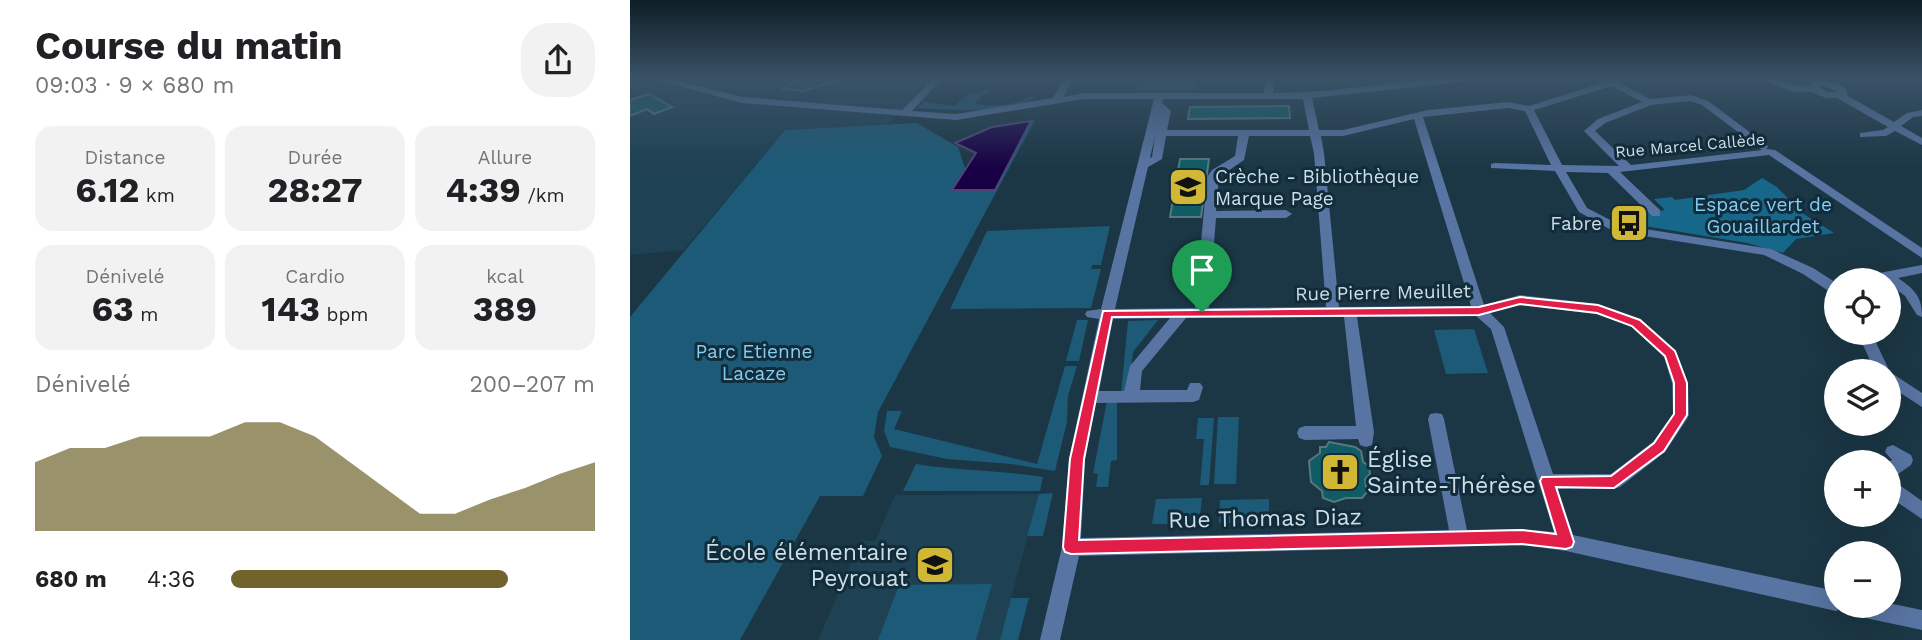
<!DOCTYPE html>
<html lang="fr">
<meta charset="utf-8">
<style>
:root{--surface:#fff;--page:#f2f2f2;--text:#202124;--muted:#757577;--accent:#70642c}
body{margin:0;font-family:"Work Sans",sans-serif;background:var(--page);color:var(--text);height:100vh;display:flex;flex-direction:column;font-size:26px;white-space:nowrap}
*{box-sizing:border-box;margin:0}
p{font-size:23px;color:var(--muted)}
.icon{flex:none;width:38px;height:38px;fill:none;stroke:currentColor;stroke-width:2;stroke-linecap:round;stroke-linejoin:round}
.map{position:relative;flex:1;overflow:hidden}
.sheet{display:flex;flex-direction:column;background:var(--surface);width:630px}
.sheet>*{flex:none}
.fabs{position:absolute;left:1194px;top:268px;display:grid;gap:14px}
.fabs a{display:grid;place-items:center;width:77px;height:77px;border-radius:50%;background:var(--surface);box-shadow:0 7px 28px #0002;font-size:35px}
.pin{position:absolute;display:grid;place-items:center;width:60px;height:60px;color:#fff;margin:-72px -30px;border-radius:50% 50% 50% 0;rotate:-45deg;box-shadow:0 0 7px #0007}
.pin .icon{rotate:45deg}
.round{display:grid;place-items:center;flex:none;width:74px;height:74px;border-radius:28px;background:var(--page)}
.overview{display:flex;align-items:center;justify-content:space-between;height:119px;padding:0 35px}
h1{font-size:38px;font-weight:700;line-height:52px}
.metrics{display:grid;grid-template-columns:repeat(3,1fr);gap:10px;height:119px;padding:7px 35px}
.metrics div{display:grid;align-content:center;border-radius:18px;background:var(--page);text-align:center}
.metrics b{font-size:35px;font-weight:700}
.metrics small{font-size:19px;font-weight:400}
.metrics p{font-size:19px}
.chart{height:196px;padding:14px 35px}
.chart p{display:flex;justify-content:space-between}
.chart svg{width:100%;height:126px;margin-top:7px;fill:var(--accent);opacity:.7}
ul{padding:0 35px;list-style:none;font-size:23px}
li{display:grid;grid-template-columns:112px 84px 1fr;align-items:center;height:52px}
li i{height:18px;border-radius:9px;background:var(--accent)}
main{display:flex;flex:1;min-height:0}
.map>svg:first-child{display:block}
.built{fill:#1e4153}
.green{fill:#1d5a77}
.forest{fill:#17678b}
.water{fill:#180045;stroke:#4f4376;stroke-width:2}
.building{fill:#115c64;stroke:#55797d;stroke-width:2}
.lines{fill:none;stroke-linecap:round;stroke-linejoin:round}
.street{fill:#5874a2;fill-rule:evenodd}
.route{fill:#e11d48;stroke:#fff;stroke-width:2;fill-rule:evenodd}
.labels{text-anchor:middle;stroke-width:6;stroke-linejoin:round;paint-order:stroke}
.far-street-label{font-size:16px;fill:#cedee7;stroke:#112c3a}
.poi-label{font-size:19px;fill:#cedee7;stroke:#112c3a;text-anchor:start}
.park-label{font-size:19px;fill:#87ccf1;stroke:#112c3a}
.street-label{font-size:19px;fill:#cedee7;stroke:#112c3a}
.near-poi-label{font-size:23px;fill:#cedee7;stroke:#112c3a;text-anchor:start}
.near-street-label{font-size:23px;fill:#cedee7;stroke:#112c3a}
</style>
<main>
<section class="sheet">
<div class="overview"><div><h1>Course du matin</h1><p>09:03 · 9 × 680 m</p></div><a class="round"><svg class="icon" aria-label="share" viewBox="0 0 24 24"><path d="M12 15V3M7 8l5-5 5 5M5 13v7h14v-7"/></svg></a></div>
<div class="metrics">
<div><p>Distance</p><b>6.12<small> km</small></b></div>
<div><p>Durée</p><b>28:27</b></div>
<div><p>Allure</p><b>4:39<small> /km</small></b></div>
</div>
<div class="metrics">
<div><p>Dénivelé</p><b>63<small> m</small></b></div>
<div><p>Cardio</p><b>143<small> bpm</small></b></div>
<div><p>kcal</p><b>389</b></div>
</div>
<div class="chart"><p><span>Dénivelé</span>200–207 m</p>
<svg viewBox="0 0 160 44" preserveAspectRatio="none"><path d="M0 44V20L10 15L20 15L30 11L40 11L50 11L60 6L70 6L80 11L90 20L100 29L110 38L120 38L130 33L140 29L150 24L160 20V44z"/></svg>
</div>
<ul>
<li><b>680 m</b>4:36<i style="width:76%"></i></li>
</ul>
</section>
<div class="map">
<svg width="1292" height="640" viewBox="0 0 1292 640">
<rect width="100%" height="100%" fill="#1b3644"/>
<!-- built -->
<g class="built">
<polygon points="0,78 302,78 257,125 155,130 54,250 0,255"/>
<polygon points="409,494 370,640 188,640 231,540 245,541 265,495"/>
</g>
<!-- green -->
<g class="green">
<polygon points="514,78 564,78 568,84 567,90 504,90"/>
<path d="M356,89L361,93L353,94L345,104C361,107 386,106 401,96L405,98C372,114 325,110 287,108L294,102L324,106L339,94H350Z"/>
<polygon points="405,120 248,412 244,437 252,456 233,496 190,496 110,640 0,640 0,317 155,130 287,123 328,147 336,171 334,190 365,190 401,121"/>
<polygon points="480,226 471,265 462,265 461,269 471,269 461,308 320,309 357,231"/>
<polygon points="447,320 458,320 449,361 436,361"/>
<polygon points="528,320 503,352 498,394 491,394 498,321"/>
<polygon points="844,329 858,373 816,374 804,330"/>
<polygon points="435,366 447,366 438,396 437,422 425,471 381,464 317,459 260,447 254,431 257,411 272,411 264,429 407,464"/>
<polygon points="477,401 487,401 487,460 481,461 478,487 466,487 468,474 463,473"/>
<polygon points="588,417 609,417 606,484 584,484"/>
<polygon points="568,418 584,418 579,485 570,485 574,439 566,439"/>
<path d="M286,464C328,471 371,470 413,477L410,491H273Z"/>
<polygon points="423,493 413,536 397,536 409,494"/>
<polygon points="572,498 569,524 522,524 526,499"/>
<polygon points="639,499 639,523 589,523 590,500"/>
<polygon points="362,584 346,640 248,640 269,585"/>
<polygon points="381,598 399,598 388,640 370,640"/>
</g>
<!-- forest -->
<polygon class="forest" points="1132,178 1147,187 1172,213 1204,233 1166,239 1153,253 1117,243 985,221 1014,218 1011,214 1035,210 1024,199 1042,197 1045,200 1114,190"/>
<!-- water -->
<polygon class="water" points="401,121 365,190 322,190 346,153 325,143 362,127"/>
<!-- building -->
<g class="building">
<polygon points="169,78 212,78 212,79 173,91 153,89"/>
<polygon points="19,94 42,107 24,114 17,109 0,116 0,100"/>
<polygon points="659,106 660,118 558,119 560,107"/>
<polygon points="550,159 579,159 571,217 540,217"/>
<polygon points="699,442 725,447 731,451 733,462 739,466 740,474 735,479 737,492 732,498 716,498 704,502 693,498 692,491 681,482 679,461 690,453 690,447 696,447"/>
</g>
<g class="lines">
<!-- street -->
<g class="street">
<path d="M19,78H34L112,97L272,110L304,78H313L282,111L326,114L423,98L435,78H444L433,97L454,93H634L636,78H645L643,93C711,93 778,78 845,78L841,81L682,98L689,130H713L798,110L878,102L899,106L987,78H1001L990,83L1020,99L1061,95L1078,101L1137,145L1138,147L1136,149L1145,150L1292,248V258L1139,155L990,172L1030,210V216H1022L978,173L936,172L957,208L990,225L1141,249L1183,268L1205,282L1206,296L1173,274L1134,255L983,231L949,212L925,171L861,168V164L865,163L921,165L895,111L878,108L793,117L854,305L890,295L968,304L1011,320L1047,354L1058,383L1059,415L1057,419L1035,452L990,487L984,489H928L943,535L1206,591V606H1214L1213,608L1206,611L936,551L892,545L449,556L430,640H410L432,547L439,459L469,319L457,317L455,314L457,311L471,309L524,99H454L326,120L112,103ZM982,86L1012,102L968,119L954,131L989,166L932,165L904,110ZM533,99H673L679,130H537L541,111L532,103ZM1060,101L1072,105L1132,150L1001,165L965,131L975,123L1021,105ZM784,119L841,306L709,307L694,153L691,136H713ZM525,136L522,157L520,158ZM536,136H608L605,156L582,170L577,177L565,308L485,309L518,167L532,159ZM619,136H680L684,153L696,307L579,308L586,218H656L662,214L656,210L586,211L589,177L614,160ZM890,305L966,314L1001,326L1034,357L1042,383L1043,414L1023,442L981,474H923L874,327L860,313ZM846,316L861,329L924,532L892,529L837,530L814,419L812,414L806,413L800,414L798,419L819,530L451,538L455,459L466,403L563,402L569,400L573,387L570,383H560L557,390H510L512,371L556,318L714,317L726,426H675L669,428L667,433L669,438L675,440L728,439L730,445L736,447L742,445L744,432L727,317ZM540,318L500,366L494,391H469L483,319Z"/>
<path d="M1126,78C1144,78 1160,86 1179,86L1181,82L1195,80L1215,87L1218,96L1264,122L1277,113L1292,110V116L1283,117L1271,126L1292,138V145L1265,131L1256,136L1230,137V133L1253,130L1258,127L1207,98H1196L1181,92H1163ZM1188,86H1194L1208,92H1197Z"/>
<path d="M1292,265V273L1268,278C1284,289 1292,296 1292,317L1287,315L1275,296L1258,283V280H1226L1233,276Z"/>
<polygon points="1227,332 1241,332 1260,372 1292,393 1292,407 1258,385 1258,371 1245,371"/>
<polygon points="1263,445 1281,455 1283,460 1281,465 1261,479 1292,501 1292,519 1258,496 1258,463 1262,460 1255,452 1257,447"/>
<polygon points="1258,603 1292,610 1292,630 1226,616 1219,613 1216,606 1258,606"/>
</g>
</g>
<!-- sky -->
<linearGradient id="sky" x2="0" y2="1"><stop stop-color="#0f1e25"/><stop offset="0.46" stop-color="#395267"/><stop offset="1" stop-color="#395267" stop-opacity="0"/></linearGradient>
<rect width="1292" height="168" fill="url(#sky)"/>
<!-- route -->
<path class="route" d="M890,297L968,305L1010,320L1045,351L1057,383V415L1034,451L984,488L926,487L944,542L942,547L936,549L892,544L441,554L435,552L433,547L440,459L473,311L849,307ZM890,304L967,313L1002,326L1035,356L1044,383V414L1024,443L981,476L912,477L910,481L926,534L892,530L449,540L454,459L482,317L849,315Z"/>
<!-- icons -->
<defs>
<g id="school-square" transform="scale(2.0125)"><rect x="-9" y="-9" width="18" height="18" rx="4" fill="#d1b736" stroke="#112c3a"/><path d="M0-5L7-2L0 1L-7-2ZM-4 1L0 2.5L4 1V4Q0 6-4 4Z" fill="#111"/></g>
<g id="bus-square" transform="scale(2.0125)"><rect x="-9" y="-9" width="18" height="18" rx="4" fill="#d1b736" stroke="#112c3a"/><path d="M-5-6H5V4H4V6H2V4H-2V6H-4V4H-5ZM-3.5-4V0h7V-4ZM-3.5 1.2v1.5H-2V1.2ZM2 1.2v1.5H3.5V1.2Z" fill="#111"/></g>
<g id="church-square" transform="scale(2.0125)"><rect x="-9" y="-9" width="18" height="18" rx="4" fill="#d1b736" stroke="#112c3a"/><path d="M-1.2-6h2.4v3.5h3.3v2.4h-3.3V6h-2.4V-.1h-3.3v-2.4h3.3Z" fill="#111"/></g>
</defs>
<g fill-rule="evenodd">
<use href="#school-square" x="558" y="187"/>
<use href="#bus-square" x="999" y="223"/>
<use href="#church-square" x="710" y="472"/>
<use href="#school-square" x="305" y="565"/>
</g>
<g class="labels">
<!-- far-street labels -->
<g class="far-street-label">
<text transform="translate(1060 145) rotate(-5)" y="6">Rue Marcel Callède</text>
</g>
<!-- poi labels -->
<g class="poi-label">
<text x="585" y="183">Crèche - Bibliothèque<tspan x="585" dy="22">Marque Page</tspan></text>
<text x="972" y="230" text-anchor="end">Fabre</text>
</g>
<!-- park labels -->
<g class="park-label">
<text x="1133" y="211">Espace vert de<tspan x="1133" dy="22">Gouaillardet</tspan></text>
<text x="124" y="358">Parc Etienne<tspan x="124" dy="22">Lacaze</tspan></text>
</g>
<!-- street labels -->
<g class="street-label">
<text transform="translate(753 292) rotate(-1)" y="7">Rue Pierre Meuillet</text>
</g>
<!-- near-poi labels -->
<g class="near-poi-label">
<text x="737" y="467">Église<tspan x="737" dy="26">Sainte-Thérèse</tspan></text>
<text x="278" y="560" text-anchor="end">École élémentaire<tspan x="278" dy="26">Peyrouat</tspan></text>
</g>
<!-- near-street labels -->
<g class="near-street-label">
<text transform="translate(635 518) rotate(-1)" y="8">Rue Thomas Diaz</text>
</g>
</g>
</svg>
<div class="fabs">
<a><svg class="icon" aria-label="locate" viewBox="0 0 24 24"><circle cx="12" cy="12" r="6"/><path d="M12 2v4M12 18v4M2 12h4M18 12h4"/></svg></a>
<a><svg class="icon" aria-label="layers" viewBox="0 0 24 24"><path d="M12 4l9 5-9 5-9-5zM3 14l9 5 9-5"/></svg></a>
<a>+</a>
<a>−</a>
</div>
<div class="pin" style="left:572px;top:312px;background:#1e9e55"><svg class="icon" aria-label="arrive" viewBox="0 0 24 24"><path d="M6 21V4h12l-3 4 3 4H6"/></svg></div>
</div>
</main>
